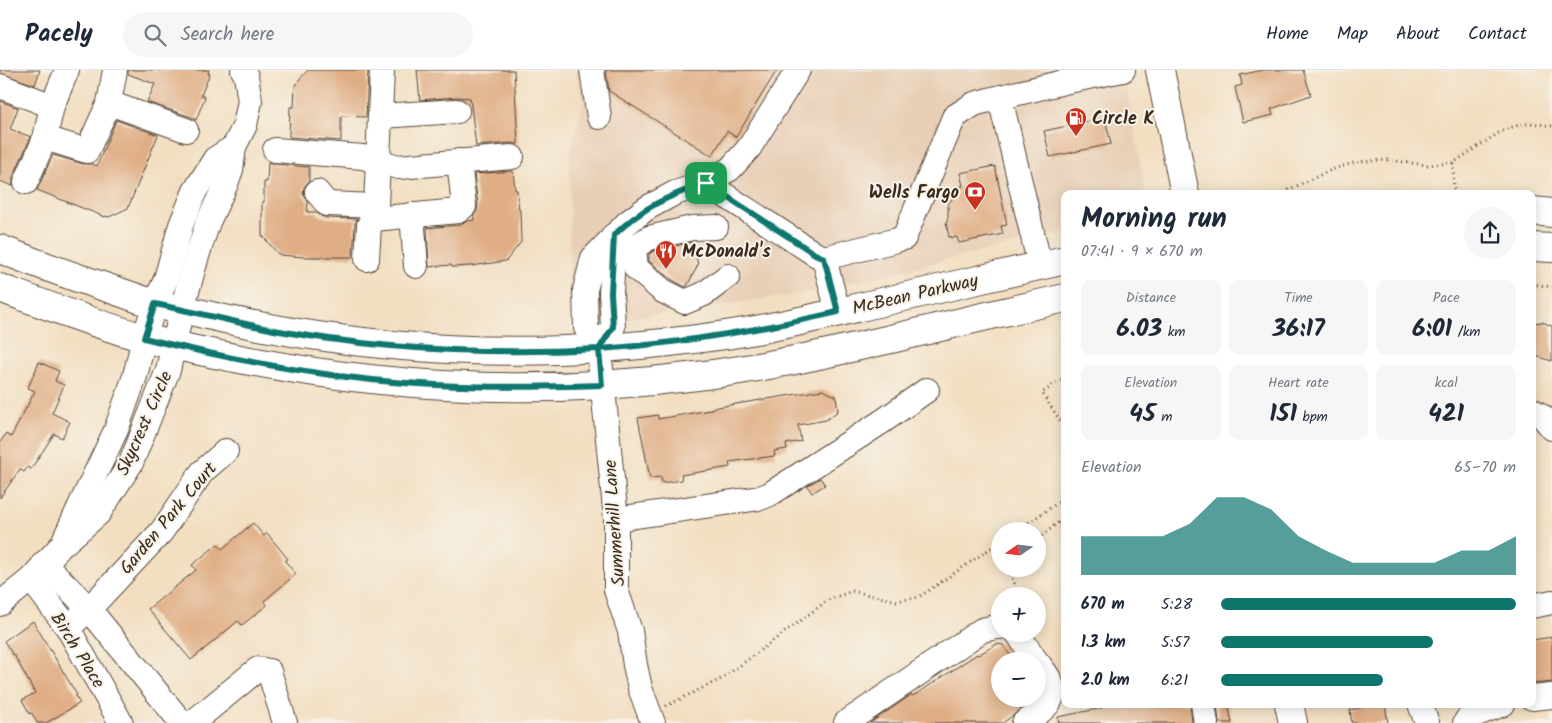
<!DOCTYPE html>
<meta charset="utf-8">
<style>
:root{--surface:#fff;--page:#f6f6f7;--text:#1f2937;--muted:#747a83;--line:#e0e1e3;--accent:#0f766e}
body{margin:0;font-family:Kalam,sans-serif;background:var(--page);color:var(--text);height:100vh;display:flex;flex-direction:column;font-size:19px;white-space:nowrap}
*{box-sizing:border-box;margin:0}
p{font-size:16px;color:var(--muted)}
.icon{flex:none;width:28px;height:28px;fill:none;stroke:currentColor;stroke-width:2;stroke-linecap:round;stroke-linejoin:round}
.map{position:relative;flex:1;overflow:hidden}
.drawer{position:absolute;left:1061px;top:120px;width:475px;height:518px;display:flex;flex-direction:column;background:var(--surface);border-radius:10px;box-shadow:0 2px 12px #0003}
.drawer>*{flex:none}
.needle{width:32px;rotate:256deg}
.fabs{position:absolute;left:991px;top:452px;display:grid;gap:10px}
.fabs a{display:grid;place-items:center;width:55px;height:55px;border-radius:50%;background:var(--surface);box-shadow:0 2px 12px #0003;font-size:25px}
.pin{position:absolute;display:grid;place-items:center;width:42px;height:42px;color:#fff;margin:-21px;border-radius:10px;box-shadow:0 2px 8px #0006}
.round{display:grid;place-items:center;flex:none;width:52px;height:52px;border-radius:26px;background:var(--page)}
.headline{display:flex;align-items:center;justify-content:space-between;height:85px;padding:0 20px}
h1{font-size:28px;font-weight:700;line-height:38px}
.figures{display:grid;grid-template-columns:repeat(3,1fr);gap:8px;height:85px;padding:5px 20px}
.figures div{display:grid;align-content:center;border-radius:10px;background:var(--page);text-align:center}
.figures b{font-size:25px;font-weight:700}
.figures small{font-size:14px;font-weight:400}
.figures p{font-size:14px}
.chart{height:140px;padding:10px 20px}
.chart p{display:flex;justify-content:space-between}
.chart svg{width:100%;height:90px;margin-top:5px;fill:var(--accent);opacity:.7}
ul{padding:0 20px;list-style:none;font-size:16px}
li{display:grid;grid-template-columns:80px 60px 1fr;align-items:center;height:38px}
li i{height:12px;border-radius:6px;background:var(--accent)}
header{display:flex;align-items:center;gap:30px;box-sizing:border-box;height:70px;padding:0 25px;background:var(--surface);border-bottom:1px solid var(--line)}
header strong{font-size:24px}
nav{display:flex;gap:28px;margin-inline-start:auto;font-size:18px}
.search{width:350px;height:45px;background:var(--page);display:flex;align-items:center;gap:12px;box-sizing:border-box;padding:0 18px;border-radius:28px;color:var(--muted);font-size:19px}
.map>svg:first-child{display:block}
.built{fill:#e8cfb6}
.building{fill:#e0ae85}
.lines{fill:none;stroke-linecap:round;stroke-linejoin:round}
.minor-casing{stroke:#564537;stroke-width:26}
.major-casing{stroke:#564537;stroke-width:30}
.path{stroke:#564537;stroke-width:3;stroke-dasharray:1 4;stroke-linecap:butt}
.minor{stroke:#fff;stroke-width:24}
.major{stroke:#fff;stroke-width:28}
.route-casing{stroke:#fff;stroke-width:10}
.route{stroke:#0f766e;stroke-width:6}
.labels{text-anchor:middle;stroke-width:4;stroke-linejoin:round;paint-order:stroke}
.poi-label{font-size:18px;font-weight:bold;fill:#3b2a1e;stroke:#f7f3e8;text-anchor:start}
.street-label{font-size:18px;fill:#3b2a1e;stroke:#f7f3e8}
</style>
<header>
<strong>Pacely</strong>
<div class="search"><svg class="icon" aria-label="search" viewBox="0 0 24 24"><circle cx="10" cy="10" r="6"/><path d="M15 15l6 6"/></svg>Search here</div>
<nav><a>Home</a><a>Map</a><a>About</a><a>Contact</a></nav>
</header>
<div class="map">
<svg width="1552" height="653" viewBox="0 0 1552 653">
<rect width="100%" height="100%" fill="#f7f3e8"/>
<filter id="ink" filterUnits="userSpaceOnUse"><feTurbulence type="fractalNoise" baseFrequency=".02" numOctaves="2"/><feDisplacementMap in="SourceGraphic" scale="10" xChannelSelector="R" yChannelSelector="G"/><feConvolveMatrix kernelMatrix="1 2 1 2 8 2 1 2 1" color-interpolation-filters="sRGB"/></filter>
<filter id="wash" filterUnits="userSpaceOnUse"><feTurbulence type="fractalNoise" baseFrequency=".0096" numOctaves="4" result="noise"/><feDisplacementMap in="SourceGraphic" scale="20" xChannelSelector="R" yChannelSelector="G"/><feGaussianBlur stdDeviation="1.12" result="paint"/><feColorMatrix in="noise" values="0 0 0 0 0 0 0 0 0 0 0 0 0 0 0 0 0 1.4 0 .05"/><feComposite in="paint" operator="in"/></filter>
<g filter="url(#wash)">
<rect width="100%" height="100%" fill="#f2dfc2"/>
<!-- built -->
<polygon class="built" points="575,0 1123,0 1145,117 1143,124 1065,124 1065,162 807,223 640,247 569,246 570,83 584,31"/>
<g id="blocks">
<!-- building -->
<g class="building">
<polygon points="0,0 40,0 35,15 0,3"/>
<polygon points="128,0 209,0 208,4 210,4 201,25 205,27 196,50 191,47 147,32 155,14 128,4"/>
<polygon points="308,0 368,0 366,47 341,46 341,71 289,67 290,37 294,37 295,15 297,15 297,12"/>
<polygon points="417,0 514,0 518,74 511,73 476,76 470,28 456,27 420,30"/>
<polygon points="606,0 777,0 736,67 727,61 712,86 609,21"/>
<polygon points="1263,0 1303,0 1311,25 1271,39 1273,45 1243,52 1235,17 1242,15 1240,5"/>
<polygon points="0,31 18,38 10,59 31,67 13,107 13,116 0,111"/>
<polygon points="1105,48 1111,74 1050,87 1044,61"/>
<polygon points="116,50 158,65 128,138 109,147 105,146 105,147 37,120 53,85 83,94 92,94 97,96"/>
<polygon points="268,92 274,94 309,97 309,111 304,117 303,124 308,132 307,142 316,142 321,146 326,148 357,149 355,154 353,187 303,187 280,185 280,184 278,184 262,165 262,132 264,132 264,112 267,112"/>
<polygon points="995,96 1007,155 1001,156 1003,164 959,173 957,167 951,168 951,166 949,167 946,152 947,152 947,149 948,148 948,134 956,124 954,118 963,116 960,103"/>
<polygon points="513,101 515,120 517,120 519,140 520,140 521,172 506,191 471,196 452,197 451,195 429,197 427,158 459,155 468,151 474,150 474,145 477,141 478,134 474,104"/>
<polygon points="693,172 698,195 687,216 685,217 671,209 649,191 649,184 654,181"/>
<polygon points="1542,252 1552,256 1552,291 1532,285 1532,253"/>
<polygon points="39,292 59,301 55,311 64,315 52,343 70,352 62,368 54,364 31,399 28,397 24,402 20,399 0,428 0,372 6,364 11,367 35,321 28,318"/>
<polygon points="822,320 836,326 838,341 826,350 798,355 801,371 786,374 787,379 774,381 775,386 729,392 730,397 681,405 682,410 662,413 661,407 650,408 638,348 658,345 658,349 710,340 710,339 718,337"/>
<polygon points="820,408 825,415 812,423 807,416"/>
<polygon points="253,453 264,466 267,463 274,472 288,489 285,491 296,504 264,531 267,535 242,555 238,551 191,590 148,539 196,500 192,495 218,474 222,479"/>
<polygon points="33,551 77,625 75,626 80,633 46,653 37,653 32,643 30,644 22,630 35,623 14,585 13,585 4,571"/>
<polygon points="1552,567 1552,612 1532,614 1532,570"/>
<polygon points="997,574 1003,575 1014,591 1000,591 1000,629 1034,629 1003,653 870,653 911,625 912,626 918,623 977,584 978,585"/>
<polygon points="1101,634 1190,634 1192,653 1059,653 1058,647 1102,638"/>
<polygon points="1217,634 1228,634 1232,653 1219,653"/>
<polygon points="1378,634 1385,634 1388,653 1352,653 1350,640"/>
</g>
</g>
</g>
<g filter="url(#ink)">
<use href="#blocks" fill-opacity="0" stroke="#564537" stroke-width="1"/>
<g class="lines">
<!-- minor casing -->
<g class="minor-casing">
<g id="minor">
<polyline points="592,0 599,47"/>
<polyline points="0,16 52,36"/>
<polyline points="1000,28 1040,196"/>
<polyline points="109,33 186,60"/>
<polyline points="381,46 457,41"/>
<polyline points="45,68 87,81 109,33 115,0"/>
<polyline points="275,80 363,87 379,92 399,97 512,87"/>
<polyline points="26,112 45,68 52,36 67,0"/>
<polyline points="706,113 815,184 824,188 893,171 904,168 954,47 974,34 985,31 1064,12 1123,0"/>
<polyline points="317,122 327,134 376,136"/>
<polyline points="412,145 416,196"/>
<polyline points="374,149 458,141 464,136 459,91"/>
<polyline points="716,157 692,158 649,168 634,177 636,198 663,221 685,232 704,224 728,206"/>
<polyline points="824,188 838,242"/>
<polyline points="367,189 369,155 374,149 376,136 382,0"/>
<polyline points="599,279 613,257 611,223 614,165"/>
<polyline points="1532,340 1543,347 1552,358"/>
<polyline points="616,449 760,428 770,424 883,351 927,320"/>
<polyline points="65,468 116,360 135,306 144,268 155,234 166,209 181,155 195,121 215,89 234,77"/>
<polyline points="44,493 89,539 177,647 180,653"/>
<polyline points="31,509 68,558 121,653"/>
<polyline points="0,534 31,509 61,476 98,444 131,393 168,300 182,239 197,186 208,152 225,116 231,100 234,77 245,55 250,31 246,6 243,0"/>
<polyline points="1532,536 1552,532"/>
<polyline points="68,558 89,539 162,461 202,402 226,381"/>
<polyline points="1018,564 1036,591"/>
<polyline points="1532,628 1552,626"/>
<polyline points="1203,634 1206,653"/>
<polyline points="1420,634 1427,653"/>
<polyline points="192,653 258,599 269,601 285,653"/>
<polyline points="653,653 640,618 635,595 630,561 616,520 616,449 599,279 586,258 585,220 593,188 627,153 647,138 675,123 706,113 730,99 749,78 798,0"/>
<polyline points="846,653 982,560 996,557 1000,557"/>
<path d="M1024,653C1038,643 1058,634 1051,613C1049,606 1042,599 1038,593"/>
<polyline points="1465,653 1469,647 1503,634"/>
</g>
</g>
<!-- major casing -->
<g class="major-casing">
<g id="major">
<polyline points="1160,0 1185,124"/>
<polyline points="1532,141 1552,143"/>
<polyline points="1532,177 1552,178"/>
<path d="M0,179C35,193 71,206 108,218C123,223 139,229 154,234C165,237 176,238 186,240C364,284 537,292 718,266C770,259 822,246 873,234C937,219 1001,205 1065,190"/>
<path d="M0,218C48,236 95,254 144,268C174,276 205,282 235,288C387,319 542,326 697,306C764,298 829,283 895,268C952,254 1008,241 1065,228"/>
<polyline points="1289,634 1293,653"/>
</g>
</g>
<!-- path -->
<g class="path">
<polyline points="1453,93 1454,124"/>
<polyline points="1288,120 1331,100 1356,92 1388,90 1427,95 1453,93 1500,62 1515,56 1531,53 1552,56"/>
<polyline points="1532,214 1552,217"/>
<polyline points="1065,307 1042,323 1065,358"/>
<polyline points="1016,461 1065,428"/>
<polyline points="1038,469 1065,447"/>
<path d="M1009,499C1011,511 1017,512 1017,526"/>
<polyline points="666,636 723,608 828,530 852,521 897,531 919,527 1000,472"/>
</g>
<!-- minor -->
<use href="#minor" class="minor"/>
<!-- major -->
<use href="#major" class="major"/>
</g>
</g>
<g class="lines" filter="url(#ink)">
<!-- route casing -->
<g class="route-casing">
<path id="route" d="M706,113C668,126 643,137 614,165L611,223L613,257L599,279C490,285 381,280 274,260C234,252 195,242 155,234L144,268C240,292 337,310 436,315C491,318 547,317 602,315L599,279C680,274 759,260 838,242L824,188L815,184L706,113"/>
</g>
<!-- route -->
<use href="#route" class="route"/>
</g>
<!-- icons -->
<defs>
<g id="fuel-pin" transform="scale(1.125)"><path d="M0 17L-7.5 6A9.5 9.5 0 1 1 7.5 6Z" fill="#c8321e" stroke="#f7f3e8"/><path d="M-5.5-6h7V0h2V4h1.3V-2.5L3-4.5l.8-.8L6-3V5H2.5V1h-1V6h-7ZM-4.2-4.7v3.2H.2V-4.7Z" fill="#fff"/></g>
<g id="bank-pin" transform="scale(1.125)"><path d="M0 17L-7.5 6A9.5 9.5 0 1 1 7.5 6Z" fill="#c8321e" stroke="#f7f3e8"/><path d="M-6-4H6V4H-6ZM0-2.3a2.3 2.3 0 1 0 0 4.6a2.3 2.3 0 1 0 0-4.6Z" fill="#fff"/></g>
<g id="restaurant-pin" transform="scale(1.125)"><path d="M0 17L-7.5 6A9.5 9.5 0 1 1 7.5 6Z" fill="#c8321e" stroke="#f7f3e8"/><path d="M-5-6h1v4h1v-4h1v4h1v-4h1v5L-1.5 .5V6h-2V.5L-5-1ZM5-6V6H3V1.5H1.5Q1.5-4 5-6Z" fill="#fff"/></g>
</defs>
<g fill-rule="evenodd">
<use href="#fuel-pin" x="1076" y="48"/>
<use href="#bank-pin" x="975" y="122"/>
<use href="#restaurant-pin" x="666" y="181"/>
</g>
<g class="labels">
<!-- poi labels -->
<g class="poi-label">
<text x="1092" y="54">Circle K</text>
<text x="959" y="128" text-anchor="end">Wells Fargo</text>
<text x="682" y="187">McDonald's</text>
</g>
<!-- street labels -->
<g class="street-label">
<text transform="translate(915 224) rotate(-13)" y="6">McBean Parkway</text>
<text transform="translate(144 353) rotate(-66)" y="6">Skycrest Circle</text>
<text transform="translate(168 448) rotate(-50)" y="6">Garden Park Court</text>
<text transform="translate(614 453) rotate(-94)" y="6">Summerhill Lane</text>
<text transform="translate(78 580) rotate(58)" y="6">Birch Place</text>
</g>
</g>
</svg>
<div class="fabs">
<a><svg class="needle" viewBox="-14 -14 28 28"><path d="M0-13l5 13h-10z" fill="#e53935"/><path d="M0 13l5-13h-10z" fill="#747a83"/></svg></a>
<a>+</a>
<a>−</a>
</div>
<div class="pin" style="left:706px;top:113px;background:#1e9e55"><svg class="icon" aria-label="arrive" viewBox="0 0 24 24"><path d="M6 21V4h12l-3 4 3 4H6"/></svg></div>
<section class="drawer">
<div class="headline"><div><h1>Morning run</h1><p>07:41 · 9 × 670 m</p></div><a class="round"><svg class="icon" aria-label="share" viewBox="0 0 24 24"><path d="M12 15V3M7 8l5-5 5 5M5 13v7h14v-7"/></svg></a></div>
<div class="figures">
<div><p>Distance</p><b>6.03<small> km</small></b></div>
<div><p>Time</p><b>36:17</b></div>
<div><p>Pace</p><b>6:01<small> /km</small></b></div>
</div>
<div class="figures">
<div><p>Elevation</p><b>45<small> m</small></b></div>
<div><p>Heart rate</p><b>151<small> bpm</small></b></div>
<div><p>kcal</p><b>421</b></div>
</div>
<div class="chart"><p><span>Elevation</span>65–70 m</p>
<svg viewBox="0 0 160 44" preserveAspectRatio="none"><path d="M0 44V25L10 25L20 25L30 25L40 19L50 6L60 6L70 12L80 25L90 32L100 38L110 38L120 38L130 38L140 32L150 32L160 25V44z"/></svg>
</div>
<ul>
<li><b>670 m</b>5:28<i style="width:100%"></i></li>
<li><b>1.3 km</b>5:57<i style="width:72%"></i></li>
<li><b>2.0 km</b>6:21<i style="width:55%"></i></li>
</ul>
</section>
</div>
